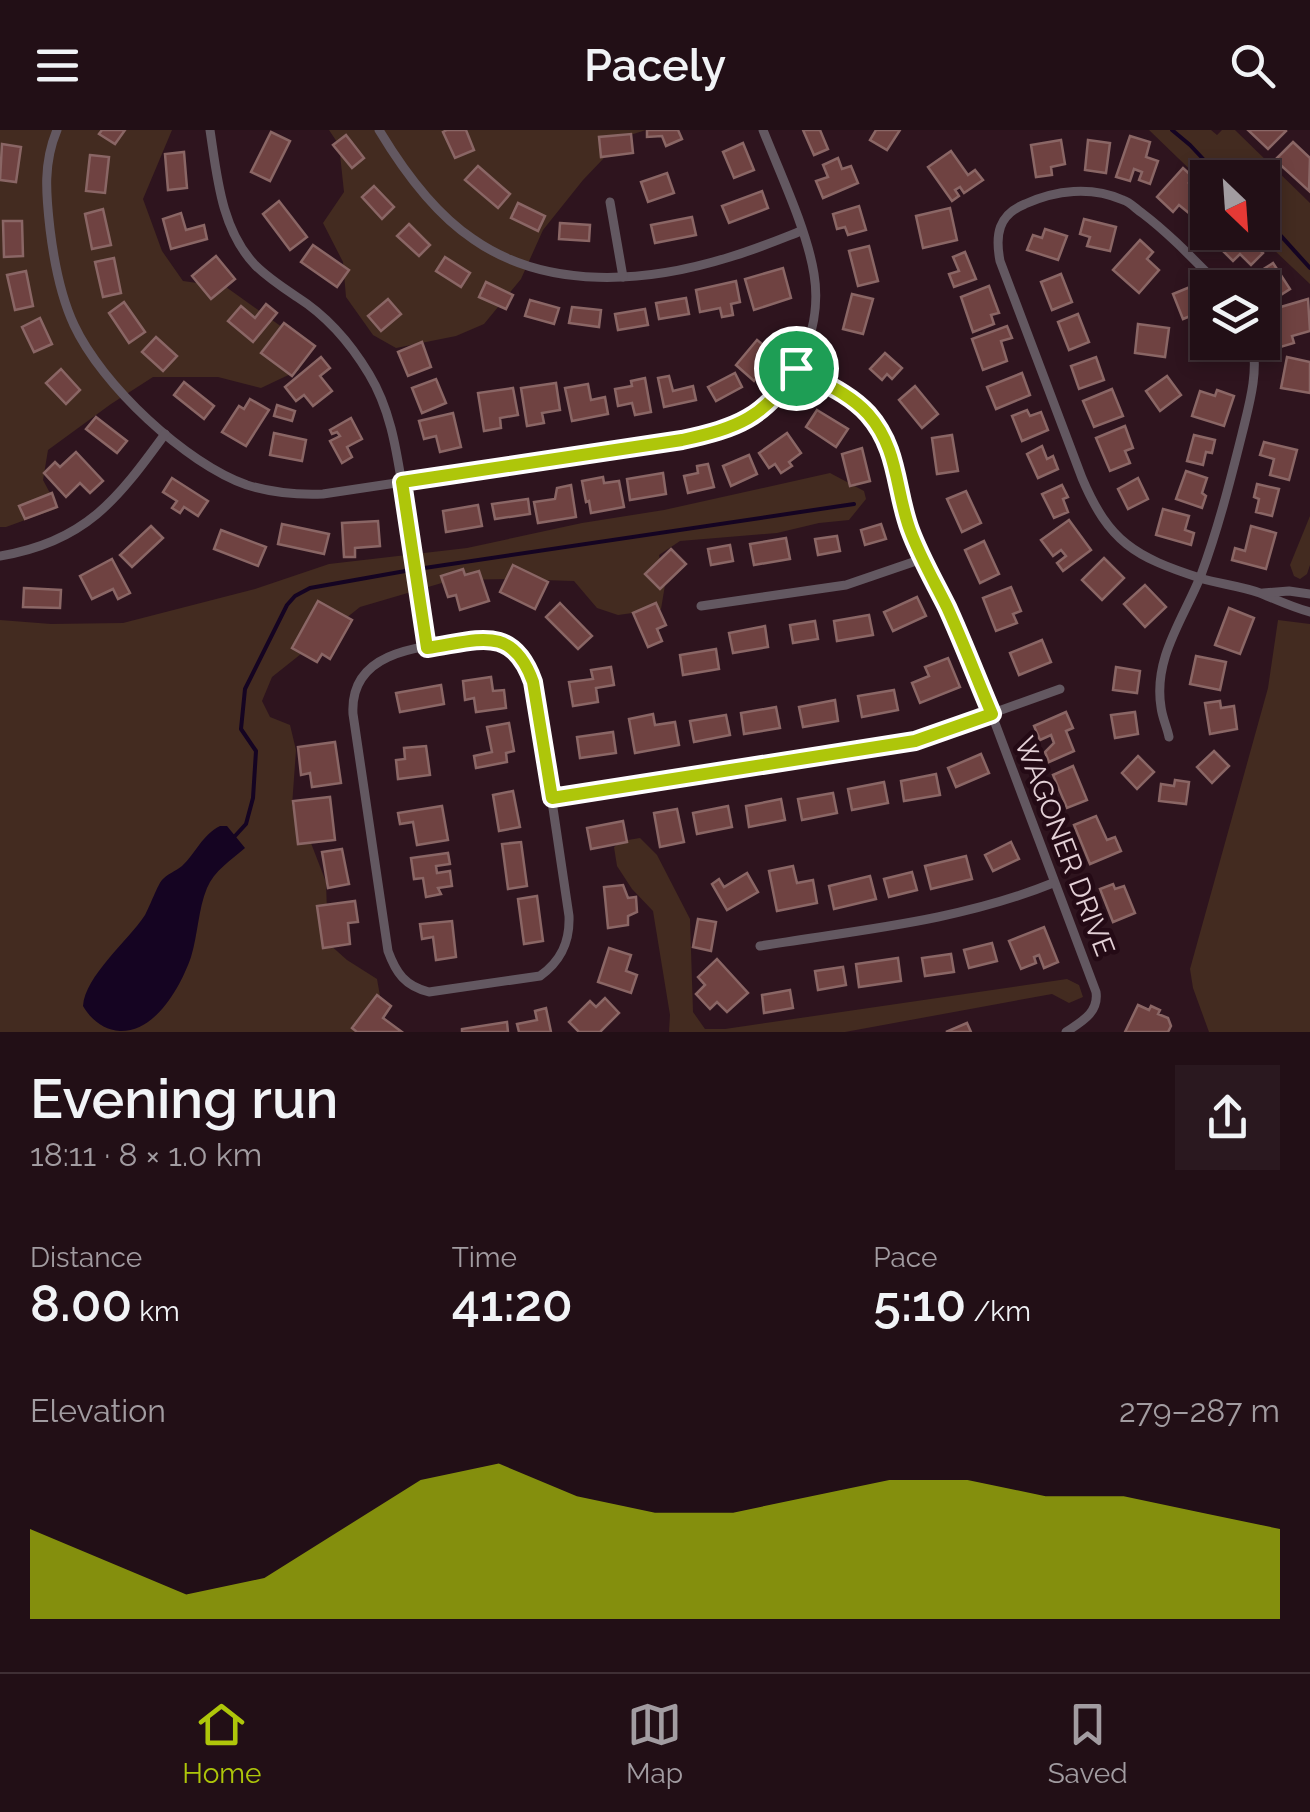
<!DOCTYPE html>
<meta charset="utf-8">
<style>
:root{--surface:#220f16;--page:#2a181f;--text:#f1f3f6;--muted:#a29ca1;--line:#3f2f35;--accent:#aec60a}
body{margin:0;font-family:Raleway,sans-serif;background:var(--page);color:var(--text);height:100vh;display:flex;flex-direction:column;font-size:38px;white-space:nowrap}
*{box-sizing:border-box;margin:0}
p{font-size:32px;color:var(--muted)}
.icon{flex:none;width:55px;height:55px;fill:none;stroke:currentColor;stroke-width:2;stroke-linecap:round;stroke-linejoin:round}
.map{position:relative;height:902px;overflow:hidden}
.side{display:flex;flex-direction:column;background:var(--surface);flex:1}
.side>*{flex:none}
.needle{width:65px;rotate:155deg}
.fabs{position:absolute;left:1190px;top:30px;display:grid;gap:20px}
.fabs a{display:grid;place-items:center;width:90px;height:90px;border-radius:0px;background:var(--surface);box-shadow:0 5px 15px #0003,0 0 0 2px var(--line);font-size:50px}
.pin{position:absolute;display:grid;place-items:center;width:85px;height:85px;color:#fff;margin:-42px;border:5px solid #fff;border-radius:50%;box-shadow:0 2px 10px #0007}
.round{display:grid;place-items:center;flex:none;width:105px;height:105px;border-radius:0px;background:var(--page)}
.headline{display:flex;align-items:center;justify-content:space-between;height:170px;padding:0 30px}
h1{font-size:55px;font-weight:600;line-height:75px}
.figures{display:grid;grid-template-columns:repeat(3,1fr);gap:15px;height:170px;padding:10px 30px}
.figures div{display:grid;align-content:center}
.figures b{font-size:50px;font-weight:600}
.figures small{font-size:28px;font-weight:400}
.figures p{font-size:28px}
.chart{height:280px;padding:20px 30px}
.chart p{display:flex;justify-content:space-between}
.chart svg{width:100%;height:180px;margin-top:10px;fill:var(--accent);opacity:.7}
header{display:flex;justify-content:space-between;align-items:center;height:130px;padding:0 30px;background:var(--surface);font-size:45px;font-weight:600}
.menu{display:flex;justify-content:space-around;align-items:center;height:140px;border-top:2px solid var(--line);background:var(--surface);font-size:28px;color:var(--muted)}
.menu a{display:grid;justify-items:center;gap:5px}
.menu .selected{color:var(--accent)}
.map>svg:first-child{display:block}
.green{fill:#432b20}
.water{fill:#150422}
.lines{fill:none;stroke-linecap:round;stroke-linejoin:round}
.stream{stroke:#150422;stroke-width:4}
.building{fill:#6f4241;stroke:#8a6665;stroke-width:2.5}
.street{stroke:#635861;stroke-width:9}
.route-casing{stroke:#fff;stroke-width:20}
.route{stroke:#aec60a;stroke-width:12}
.labels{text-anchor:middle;stroke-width:9;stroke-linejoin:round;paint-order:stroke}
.street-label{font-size:28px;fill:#e4d1d7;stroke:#240a15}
</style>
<header><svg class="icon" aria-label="menu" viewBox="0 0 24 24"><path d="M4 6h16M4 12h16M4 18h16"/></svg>Pacely<svg class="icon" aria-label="search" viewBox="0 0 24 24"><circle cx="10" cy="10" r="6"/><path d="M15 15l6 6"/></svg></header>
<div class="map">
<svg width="1310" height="902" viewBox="0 0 1310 902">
<rect width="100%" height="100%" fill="#2e141e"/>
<!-- green -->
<g class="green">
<polygon points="0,0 172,0 143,69 162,121 183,151 226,157 307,215 299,240 261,258 218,247 153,247 111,274 48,320 43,350 58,378 6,397 0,397"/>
<polygon points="329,0 646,0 624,7 583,50 543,100 521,149 484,194 456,206 396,218 373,205 346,167 343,132 323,93 344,62 339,15"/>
<polygon points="1149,0 1211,0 1217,5 1222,0 1235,0 1310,73 1310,154 1256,103 1262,102 1262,48 1208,48 1207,56"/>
<polygon points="830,343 864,361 866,369 849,390 819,393 777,403 680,411 659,425 665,455 661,479 618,485 597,478 574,451 511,449 452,450 360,477 272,547 262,571 270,587 290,595 296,620 292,676 309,708 326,752 328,813 347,830 377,849 382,877 367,902 0,902 0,490 51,494 123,493 255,459 329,434 467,418 582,393 664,380"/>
<polygon points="1310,386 1310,435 1307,444 1300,449 1294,446 1290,435"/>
<polygon points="1278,490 1310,494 1310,902 1209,902 1193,858 1190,839 1268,558"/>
<polygon points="640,708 657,725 690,789 693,882 705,899 725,899 1067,849 1079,855 1083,867 1069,873 1052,864 845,902 669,902 670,885 653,781 632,759 617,736 614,717 622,711"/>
</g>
<!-- water -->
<path class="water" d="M220,696H227L245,718C231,730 214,741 207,758C198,780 198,804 191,827C181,856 156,902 120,901C104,900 91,890 83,876C85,846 128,811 145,785C150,776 158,754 162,750C167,744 176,741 182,736C196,723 202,705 220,696Z"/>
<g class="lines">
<!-- stream -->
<g class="stream">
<polyline points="1172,0 1190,15 1221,48"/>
<polyline points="1262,85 1310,138"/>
<polyline points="235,706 246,694 253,668 256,621 241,599 245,559 287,475 295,466 310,458 411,440 854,374"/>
</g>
</g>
<!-- building -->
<g class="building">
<polygon points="102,0 125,0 115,14 99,4"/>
<polygon points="447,0 466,0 474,20 455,28 443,2"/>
<polygon points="647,0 678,0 682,9 666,16 662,6 647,7"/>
<polygon points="803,0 820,0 828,19 814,25"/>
<polygon points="876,0 900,0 887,20 870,10"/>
<polygon points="1248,0 1285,0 1286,1 1268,19"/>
<polygon points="271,2 290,11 270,51 251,42"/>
<polygon points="631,4 633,23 601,27 599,7"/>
<polygon points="346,5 364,28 352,38 333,15"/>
<polygon points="1130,6 1150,12 1146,27 1158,31 1150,54 1139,50 1142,42 1134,39 1130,51 1116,47"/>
<polygon points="1061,10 1065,34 1051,37 1052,45 1036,47 1031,15"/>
<polygon points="1088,10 1110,13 1106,43 1085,40"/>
<polygon points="1293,12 1310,28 1309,61 1275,30"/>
<polygon points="743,13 754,40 734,48 723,22"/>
<polygon points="2,14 21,17 16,52 0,50"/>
<polygon points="951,21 968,45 975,40 983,50 964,63 960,57 955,60 959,66 952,71 928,37"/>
<polygon points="184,22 187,58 168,60 165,24"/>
<polygon points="90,25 109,27 105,63 86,61"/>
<polygon points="838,28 842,39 851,36 858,53 823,68 816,51 828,47 823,35"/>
<polygon points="478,36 510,64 498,78 465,50"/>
<polygon points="1183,38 1194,48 1189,53 1205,67 1190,84 1179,75 1173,82 1157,67"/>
<polygon points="667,43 674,63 648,72 641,52"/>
<polygon points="374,56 394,77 382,89 362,67"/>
<polygon points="762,61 768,78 729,93 722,76"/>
<polygon points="279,71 307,107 290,120 263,84"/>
<polygon points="518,73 545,86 538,101 511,88"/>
<polygon points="859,76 866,100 848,105 845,97 837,99 833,84"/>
<polygon points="950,78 957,110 923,118 916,86"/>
<polygon points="103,79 111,115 92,119 85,84"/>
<polygon points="181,83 186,100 204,95 207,109 171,119 163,89"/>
<polygon points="1208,85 1208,102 1224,102 1215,112 1197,96"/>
<polygon points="692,87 696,105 655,113 651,95"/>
<polygon points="1084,89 1116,97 1110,121 1087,116 1090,107 1080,104"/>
<polygon points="3,91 22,91 23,126 4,127"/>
<polygon points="560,93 590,95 589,111 559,109"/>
<polygon points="409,94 430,115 419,126 397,106"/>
<polygon points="1045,99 1067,106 1058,130 1027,120 1033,105 1042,108"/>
<polygon points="1240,102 1263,123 1251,135 1240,124 1233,131 1222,120"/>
<polygon points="1140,110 1153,122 1147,129 1159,140 1139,163 1113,140"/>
<polygon points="313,115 349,140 337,157 301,132"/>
<polygon points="869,116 878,151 858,156 849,121"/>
<polygon points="965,122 976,149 954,157 949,144 959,141 953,127"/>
<polygon points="216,126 235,149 211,169 192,146"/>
<polygon points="445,127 470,143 461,157 436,141"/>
<polygon points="114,128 121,163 103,167 95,132"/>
<polygon points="1273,133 1290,159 1268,173 1262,165 1262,158 1258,158 1251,147"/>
<polygon points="783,138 791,168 754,180 745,149"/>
<polygon points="26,141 33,176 15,180 7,145"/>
<polygon points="1061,144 1072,172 1052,180 1041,152"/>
<polygon points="736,151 740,172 731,174 733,185 722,187 720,178 700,182 696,160"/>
<polygon points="486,152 513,165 506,179 479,167"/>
<polygon points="1195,155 1205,180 1183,189 1173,164"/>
<polygon points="989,156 999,183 991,185 994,194 973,202 961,167"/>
<polygon points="852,164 873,169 863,204 843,199"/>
<polygon points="686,168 689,184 659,189 656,173"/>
<polygon points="388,169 401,184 381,201 368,186"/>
<polygon points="1308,169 1310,201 1292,206 1294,213 1277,218 1267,181"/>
<polygon points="530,170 559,178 554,194 525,186"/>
<polygon points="124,172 145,202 129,213 109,183"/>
<polygon points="266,174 277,183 253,212 228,191 241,176 255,188"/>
<polygon points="572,177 601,180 599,197 569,193"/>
<polygon points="645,179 648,195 618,200 615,184"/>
<polygon points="1078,184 1089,212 1069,220 1058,192"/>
<polygon points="40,188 52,214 34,222 22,197"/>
<polygon points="284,193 315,216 292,246 261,223"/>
<polygon points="1138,194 1169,198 1165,227 1135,223"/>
<polygon points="1007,196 1012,208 1001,211 1007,231 983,240 972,209"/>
<polygon points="156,207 177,226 163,241 142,222"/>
<polygon points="757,210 776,225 754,251 736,235"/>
<polygon points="422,212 431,237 408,246 398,222"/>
<polygon points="885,223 902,238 892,249 887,244 882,250 870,239"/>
<polygon points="321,227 330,238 320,246 332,261 313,276 304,265 296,271 285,257"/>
<polygon points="1096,227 1104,250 1079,259 1071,236"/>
<polygon points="1287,227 1310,232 1310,263 1281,258"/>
<polygon points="61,239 80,260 66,274 46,253"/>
<polygon points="735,243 742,257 716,271 708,257"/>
<polygon points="1022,243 1030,265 996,279 987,257"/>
<polygon points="669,246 673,261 693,256 696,270 664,277 658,248"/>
<polygon points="1167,246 1181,265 1160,281 1146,261"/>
<polygon points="645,248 651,282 635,285 632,273 618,276 615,259 632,256 631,251"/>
<polygon points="436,249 446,273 422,283 412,258"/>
<polygon points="184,252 214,276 204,289 174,265"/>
<polygon points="556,253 560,280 542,283 544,293 527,296 521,258"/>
<polygon points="588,254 591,270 605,267 608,284 572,291 565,258"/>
<polygon points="915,256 938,284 922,298 899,270"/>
<polygon points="513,258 518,285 500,288 501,298 484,301 478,263"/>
<polygon points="1112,259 1123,286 1094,297 1083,271"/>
<polygon points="1217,260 1234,266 1224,296 1192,286 1200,261 1215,266"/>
<polygon points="250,269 269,280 246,316 222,302 239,276 244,279"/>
<polygon points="277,275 295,281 292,291 274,286"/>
<polygon points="817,280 848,299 836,317 806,297"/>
<polygon points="1027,280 1030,286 1041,282 1048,300 1022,311 1012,286"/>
<polygon points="453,283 461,317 440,322 436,306 424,309 419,291"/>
<polygon points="96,287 127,311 117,323 86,299"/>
<polygon points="351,288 362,309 347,317 352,327 342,333 330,311 340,306 337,302 332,304 330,300"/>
<polygon points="1125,296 1133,318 1125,321 1130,333 1110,341 1096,308"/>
<polygon points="274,303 306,310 302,331 270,325"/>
<polygon points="787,303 801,323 789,332 792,336 781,343 775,334 769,338 759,323"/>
<polygon points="952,305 958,341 937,344 932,308"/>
<polygon points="1194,305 1215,310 1212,323 1206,322 1203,335 1187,331"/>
<polygon points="1264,312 1297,320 1289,350 1270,345 1274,329 1260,325"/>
<polygon points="1042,316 1047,329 1053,326 1058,339 1038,348 1027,324"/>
<polygon points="862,318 870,351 850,356 842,324"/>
<polygon points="76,322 103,351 90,363 80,353 66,367 44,343 55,332 60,337"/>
<polygon points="749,325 757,344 731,356 723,336"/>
<polygon points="708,334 714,357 688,363 684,346 698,343 697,336"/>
<polygon points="1186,341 1207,348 1202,363 1206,366 1202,378 1176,369"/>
<polygon points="663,343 666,364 630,370 627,349"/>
<polygon points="603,347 604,353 619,351 624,377 591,383 589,371 586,372 582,351"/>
<polygon points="172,348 208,371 198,386 184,377 180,383 172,378 177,371 163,362"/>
<polygon points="1138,348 1148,369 1128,379 1118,359"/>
<polygon points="1257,354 1279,359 1272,386 1256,382 1259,369 1254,367"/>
<polygon points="571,355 576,387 538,393 534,372 555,369 557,358"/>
<polygon points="1062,355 1068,367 1063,369 1068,382 1054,388 1042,364"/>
<polygon points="966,361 981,393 962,402 947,369"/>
<polygon points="52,363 57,377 25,389 19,376"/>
<polygon points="528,369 530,384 495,389 492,374"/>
<polygon points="478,375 482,396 446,402 443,381"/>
<polygon points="1163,379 1189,386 1185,400 1194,403 1191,415 1156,405"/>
<polygon points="1069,390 1091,420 1063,441 1057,433 1066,426 1061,420 1053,426 1041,410"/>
<polygon points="378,391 380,416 355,418 355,427 344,427 342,393"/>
<polygon points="282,394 329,404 324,424 278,414"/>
<polygon points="881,394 886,409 865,415 861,400"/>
<polygon points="151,396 163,408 132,437 120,425"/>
<polygon points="1251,396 1276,403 1266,439 1232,430 1235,418 1245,421"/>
<polygon points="221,400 266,417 258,436 214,419"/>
<polygon points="837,406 840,421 818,425 815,409"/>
<polygon points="786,408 790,429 754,435 750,414"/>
<polygon points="984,411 999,444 980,453 965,420"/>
<polygon points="730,415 733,431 711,435 708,419"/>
<polygon points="671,419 686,434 660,459 645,444"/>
<polygon points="1104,428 1124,448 1102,470 1082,450"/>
<polygon points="112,429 130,463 118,469 113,459 92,469 80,446"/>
<polygon points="513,435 548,452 535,479 500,462"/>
<polygon points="463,439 465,445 479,441 489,471 460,480 456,465 448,467 441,446"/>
<polygon points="1145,455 1166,477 1145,497 1124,474"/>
<polygon points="1011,457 1021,481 1013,484 1017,493 996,501 983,468"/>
<polygon points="24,458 61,460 60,478 23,477"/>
<polygon points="917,467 926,486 893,501 884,482"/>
<polygon points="318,471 352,490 330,529 322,524 317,532 292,518"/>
<polygon points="560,473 592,506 578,519 546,487"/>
<polygon points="656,473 666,495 657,499 662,511 648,517 633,483"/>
<polygon points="1229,478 1254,488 1240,524 1215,515"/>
<polygon points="869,485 873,505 837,511 834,491"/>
<polygon points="815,491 818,509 793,513 790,495"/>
<polygon points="765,496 768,517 733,523 729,503"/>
<polygon points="1042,510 1051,532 1019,545 1010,523"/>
<polygon points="716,519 719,539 683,545 680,525"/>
<polygon points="1196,526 1226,532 1220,560 1190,554"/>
<polygon points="948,528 960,557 920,573 912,553 929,546 925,537"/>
<polygon points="611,537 614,555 596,558 598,572 573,576 569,552 593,549 591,540"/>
<polygon points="1116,537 1140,541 1137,563 1113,560"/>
<polygon points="491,547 493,561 504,560 506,578 476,582 474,568 465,570 463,551"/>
<polygon points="441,555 444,574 400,582 396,563"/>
<polygon points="894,560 898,580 862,587 858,566"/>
<polygon points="835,570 838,591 803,597 799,577"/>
<polygon points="1220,571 1221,578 1234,576 1237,599 1210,604 1205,573"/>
<polygon points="776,577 780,598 744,604 741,583"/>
<polygon points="1066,582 1073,598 1066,601 1074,621 1049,632 1045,622 1054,613 1051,605 1040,610 1034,596"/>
<polygon points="1135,582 1138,604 1115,608 1111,585"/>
<polygon points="653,584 655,595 675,592 679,615 635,623 629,589"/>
<polygon points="726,585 730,605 694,612 690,591"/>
<polygon points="509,593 514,621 506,623 507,632 476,638 474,626 492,622 487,597"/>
<polygon points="613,602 616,623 580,628 577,607"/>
<polygon points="335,612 341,653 312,657 310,643 301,645 298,617"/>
<polygon points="426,616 430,645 398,649 396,630 405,629 404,618"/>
<polygon points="1214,621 1229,636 1212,653 1197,637"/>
<polygon points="981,624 989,643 956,657 948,638"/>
<polygon points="1138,626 1154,642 1137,659 1122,643"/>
<polygon points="1073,636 1087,670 1067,678 1053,645"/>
<polygon points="936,644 940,665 904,671 901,651"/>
<polygon points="1175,650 1189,652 1186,674 1159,671 1161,654 1174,656"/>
<polygon points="884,652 888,673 852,680 848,659"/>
<polygon points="513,661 520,697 499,701 493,665"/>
<polygon points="833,663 837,683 802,690 798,669"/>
<polygon points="330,667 335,710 298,714 293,671"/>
<polygon points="781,669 785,690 749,697 746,676"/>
<polygon points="442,676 448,710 417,715 413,692 400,694 398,683"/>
<polygon points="728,676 732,697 697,704 693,683"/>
<polygon points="677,679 684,712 660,717 654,683"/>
<polygon points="1096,686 1107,710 1115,707 1121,721 1090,734 1074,695"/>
<polygon points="623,691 627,712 591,719 587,698"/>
<polygon points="521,712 527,756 508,759 502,714"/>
<polygon points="1011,712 1019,729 993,741 985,725"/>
<polygon points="342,719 349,754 328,758 322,722"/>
<polygon points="448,723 450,734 436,736 437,743 450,741 452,756 438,758 441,764 426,767 423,748 414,749 411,728"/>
<polygon points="966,726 972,749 931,759 925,736"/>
<polygon points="793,736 797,753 813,750 817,773 777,781 769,741"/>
<polygon points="912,742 917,760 889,767 884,749"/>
<polygon points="747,743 758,762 727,780 712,754 719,749 724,757"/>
<polygon points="870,746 876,769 834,779 829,756"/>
<polygon points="1113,754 1115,759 1124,756 1135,783 1113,792 1100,759"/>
<polygon points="623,755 628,768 636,767 637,782 628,786 628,795 608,798 604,757"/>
<polygon points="537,766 543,811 524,814 518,769"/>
<polygon points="355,771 358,792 348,793 350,814 323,818 317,776"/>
<polygon points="698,789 716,792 711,821 693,817"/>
<polygon points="452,791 456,827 436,830 433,807 422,809 420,794"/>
<polygon points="1044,797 1058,832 1044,838 1039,825 1034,827 1036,833 1021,839 1009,811"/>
<polygon points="992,813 997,831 969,838 964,820"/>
<polygon points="609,818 631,825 626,841 637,845 631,863 598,852"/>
<polygon points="951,824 954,842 925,846 922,828"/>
<polygon points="898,828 901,851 859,857 856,834"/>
<polygon points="717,829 748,863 727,882 717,872 710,879 696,864 705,855 698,847"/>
<polygon points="843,837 846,855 818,860 815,841"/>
<polygon points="790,860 793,878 764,883 762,865"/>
<polygon points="377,865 391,876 383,888 402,902 357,902 352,898"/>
<polygon points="605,868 619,883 600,902 579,902 569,892 590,871 596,877"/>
<polygon points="1138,875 1149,880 1151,876 1160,880 1158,884 1168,888 1171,896 1168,902 1125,902"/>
<polygon points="546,878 551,902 519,902 517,894 537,890 535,881"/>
<polygon points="507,892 508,902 462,902 462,899"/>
<polygon points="967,893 971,902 946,902"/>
</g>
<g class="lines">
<!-- street -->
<g class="street">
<path d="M57,0C43,33 46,64 50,99C54,132 60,165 74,195C102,255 185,333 247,355C273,363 297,365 323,364L682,310C699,306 717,304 734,297C790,271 824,205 814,144C807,100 780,43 763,0"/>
<path d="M210,0C217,46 221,99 255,135C268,148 282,157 297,167C327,186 351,214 369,244C392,282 397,325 404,367C413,417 420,467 427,518"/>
<path d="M379,0C403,40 434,83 473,109C547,161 647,153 730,127C754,120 778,110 801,101"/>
<polyline points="610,72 623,147"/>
<path d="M1222,158C1196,132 1171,105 1142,83C1136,79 1130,72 1123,70C1091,56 1056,60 1025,74C998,85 995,105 1000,131L1082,348C1109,412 1135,427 1200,448C1219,454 1241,456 1260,463C1277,470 1292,477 1310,482"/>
<polyline points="1197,226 1238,212"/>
<path d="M797,238L858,274L869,285L886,311L894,333L908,394L922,429L947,478L992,585L1096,862C1099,883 1081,892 1066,902"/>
<path d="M0,426C85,412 117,370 165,304"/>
<polyline points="1263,463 1289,461 1310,464"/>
<polyline points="701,476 846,455 922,429"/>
<path d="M485,509C501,510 515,515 524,529C537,550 538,580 542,604C551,665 560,725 569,786C570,812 561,831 540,846L429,862C405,856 396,843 388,821L353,584C349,514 435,516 485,509Z"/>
<path d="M1169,607C1167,597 1162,587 1161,577C1153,528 1184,488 1201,445C1218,399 1230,352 1242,304C1249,275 1259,242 1252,212"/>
<polyline points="552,668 915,611 1060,559"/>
<path d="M760,816C858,800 960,791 1053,753"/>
</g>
</g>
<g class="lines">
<!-- route casing -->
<g class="route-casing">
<path id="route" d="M796,238C821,252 849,263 868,284C899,319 895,360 910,400C920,427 934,451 947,477C963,512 977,549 992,584L915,611L552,668L533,552C512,493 477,511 427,518L402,352L682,310C737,298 765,288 796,238Z"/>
</g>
<!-- route -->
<use href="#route" class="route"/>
</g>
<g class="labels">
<!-- street labels -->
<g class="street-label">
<text transform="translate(1065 716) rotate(69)" y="10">WAGONER DRIVE</text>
</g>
</g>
</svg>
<div class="fabs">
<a><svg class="needle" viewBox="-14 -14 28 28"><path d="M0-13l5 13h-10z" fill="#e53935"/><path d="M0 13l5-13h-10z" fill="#a29ca1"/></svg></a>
<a><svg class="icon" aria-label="layers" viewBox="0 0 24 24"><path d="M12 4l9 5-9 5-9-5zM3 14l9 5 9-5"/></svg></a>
</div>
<div class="pin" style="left:796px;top:238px;background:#1e9e55"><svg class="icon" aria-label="arrive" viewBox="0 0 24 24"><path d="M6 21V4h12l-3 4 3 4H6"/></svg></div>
</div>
<section class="side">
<div class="headline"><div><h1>Evening run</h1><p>18:11 · 8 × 1.0 km</p></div><a class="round"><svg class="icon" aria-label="share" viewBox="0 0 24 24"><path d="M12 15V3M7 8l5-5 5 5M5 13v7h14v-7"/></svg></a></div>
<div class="figures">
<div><p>Distance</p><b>8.00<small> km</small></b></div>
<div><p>Time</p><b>41:20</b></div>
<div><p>Pace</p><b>5:10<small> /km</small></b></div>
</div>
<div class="chart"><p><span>Elevation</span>279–287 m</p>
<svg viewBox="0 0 160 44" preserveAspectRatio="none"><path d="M0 44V22L10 30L20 38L30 34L40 22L50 10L60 6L70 14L80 18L90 18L100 14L110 10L120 10L130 14L140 14L150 18L160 22V44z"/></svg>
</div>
</section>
<nav class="menu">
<a class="selected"><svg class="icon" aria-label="home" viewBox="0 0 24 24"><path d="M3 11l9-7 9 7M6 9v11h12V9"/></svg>Home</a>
<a><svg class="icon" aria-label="map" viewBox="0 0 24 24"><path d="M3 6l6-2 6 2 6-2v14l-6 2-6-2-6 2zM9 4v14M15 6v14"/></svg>Map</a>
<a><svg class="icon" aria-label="saved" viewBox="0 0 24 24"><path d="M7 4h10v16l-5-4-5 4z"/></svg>Saved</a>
</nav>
